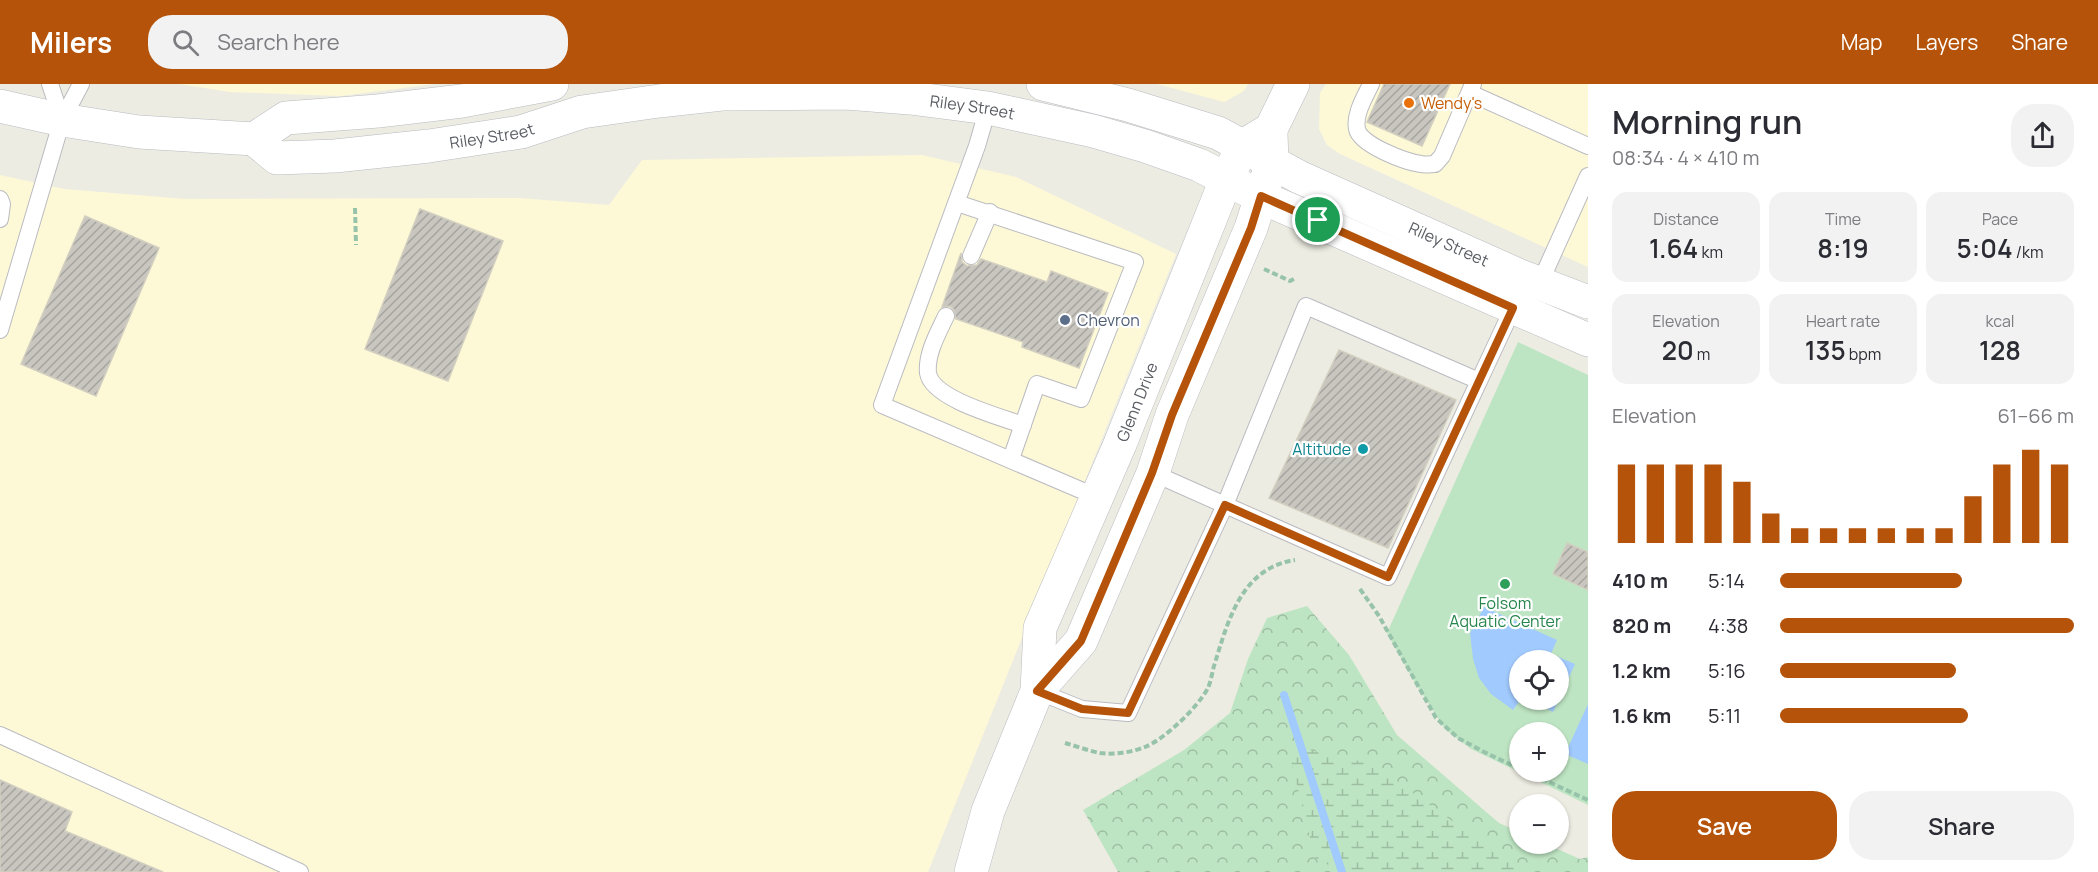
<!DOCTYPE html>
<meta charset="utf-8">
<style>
:root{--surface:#fff;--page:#f2f2f3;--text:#2b2b33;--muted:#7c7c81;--accent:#b45309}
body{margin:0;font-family:Manrope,sans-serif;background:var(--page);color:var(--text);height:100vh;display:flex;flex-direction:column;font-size:22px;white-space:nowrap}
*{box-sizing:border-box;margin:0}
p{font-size:20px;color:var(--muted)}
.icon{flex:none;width:33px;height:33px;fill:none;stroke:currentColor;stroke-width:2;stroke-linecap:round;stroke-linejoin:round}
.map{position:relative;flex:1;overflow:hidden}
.sheet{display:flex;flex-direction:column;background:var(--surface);width:510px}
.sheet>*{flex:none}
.controls{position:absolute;left:1509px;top:566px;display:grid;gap:12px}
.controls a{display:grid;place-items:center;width:60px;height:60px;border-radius:50%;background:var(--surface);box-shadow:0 2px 4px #0004;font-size:30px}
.pin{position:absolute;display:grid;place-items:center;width:51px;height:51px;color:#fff;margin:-26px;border:3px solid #fff;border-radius:50%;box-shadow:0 2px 6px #0007}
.round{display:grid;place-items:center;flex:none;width:63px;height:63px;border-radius:24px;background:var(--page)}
.head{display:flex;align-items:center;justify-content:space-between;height:102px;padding:0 24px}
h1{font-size:33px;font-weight:600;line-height:45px}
.figures{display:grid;grid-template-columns:repeat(3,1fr);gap:9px;height:102px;padding:6px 24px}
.figures div{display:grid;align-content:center;border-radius:15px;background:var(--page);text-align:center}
.figures b{font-size:26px;font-weight:600}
.figures small{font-size:16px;font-weight:400}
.figures p{font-size:16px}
.chart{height:168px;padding:12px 24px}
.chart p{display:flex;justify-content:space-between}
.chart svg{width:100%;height:108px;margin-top:6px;stroke:var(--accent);stroke-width:6}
.cta{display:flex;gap:12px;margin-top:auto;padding:12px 24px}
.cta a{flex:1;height:69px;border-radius:24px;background:var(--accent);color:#fff;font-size:24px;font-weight:600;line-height:69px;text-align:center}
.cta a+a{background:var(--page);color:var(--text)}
ul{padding:0 24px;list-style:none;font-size:20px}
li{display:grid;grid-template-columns:96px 72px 1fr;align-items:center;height:45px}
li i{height:15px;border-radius:8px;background:var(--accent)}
header{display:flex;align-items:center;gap:36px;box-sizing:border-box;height:84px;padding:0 30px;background:var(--accent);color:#fff}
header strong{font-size:28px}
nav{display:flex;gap:33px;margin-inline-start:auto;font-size:21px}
.search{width:420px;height:54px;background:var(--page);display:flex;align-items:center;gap:15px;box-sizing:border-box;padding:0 21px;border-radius:24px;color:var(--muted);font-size:22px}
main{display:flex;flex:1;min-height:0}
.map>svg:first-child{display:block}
.commercial{fill:#fdf9d7}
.forest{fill:url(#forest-crowns)}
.wetland{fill:url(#wetland-marsh)}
.green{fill:#bee5c3;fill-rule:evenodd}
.water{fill:#a1cafe}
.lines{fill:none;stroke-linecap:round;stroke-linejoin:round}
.stream{stroke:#a1cafe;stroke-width:8}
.building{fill:url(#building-hatch);stroke:#d2cfc1;stroke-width:1.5}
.service-casing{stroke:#babbc1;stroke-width:18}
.tertiary-casing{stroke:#babbc1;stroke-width:34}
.secondary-casing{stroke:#b8bac1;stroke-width:34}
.path{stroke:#96c3a9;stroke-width:4;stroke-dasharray:6 3;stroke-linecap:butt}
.service{stroke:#fff;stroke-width:16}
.tertiary{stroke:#fff;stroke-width:33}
.secondary{stroke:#fff;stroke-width:33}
.route-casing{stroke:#fff;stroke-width:12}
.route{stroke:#b45309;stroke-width:8}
.food-dot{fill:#e8710a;stroke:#fff;stroke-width:2}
.service-dot{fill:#5c6f8a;stroke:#fff;stroke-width:2}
.culture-dot{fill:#0f9aa8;stroke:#fff;stroke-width:2}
.leisure-dot{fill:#2e9e5b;stroke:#fff;stroke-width:2}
.labels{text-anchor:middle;stroke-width:4.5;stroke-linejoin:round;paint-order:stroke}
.food-label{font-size:16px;fill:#c56008;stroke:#fff;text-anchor:start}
.street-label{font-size:16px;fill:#5a5d63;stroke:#fff}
.service-label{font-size:16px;fill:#4e5e75;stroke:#fff;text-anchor:start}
.culture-label{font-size:16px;fill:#0d838f;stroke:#fff;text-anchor:end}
.leisure-label{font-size:16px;fill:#27864d;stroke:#fff}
</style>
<header>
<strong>Milers</strong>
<div class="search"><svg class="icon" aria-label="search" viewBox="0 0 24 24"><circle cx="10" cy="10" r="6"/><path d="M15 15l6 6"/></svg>Search here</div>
<nav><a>Map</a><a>Layers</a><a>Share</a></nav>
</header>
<main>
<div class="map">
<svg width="1588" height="788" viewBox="0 0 1588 788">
<defs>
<pattern id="forest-crowns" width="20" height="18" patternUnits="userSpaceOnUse" patternTransform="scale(1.5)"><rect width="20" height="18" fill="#bee5c3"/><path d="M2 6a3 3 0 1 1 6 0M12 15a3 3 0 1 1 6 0" fill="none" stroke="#9dbda2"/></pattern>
<pattern id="wetland-marsh" width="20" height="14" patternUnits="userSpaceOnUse" patternTransform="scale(1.5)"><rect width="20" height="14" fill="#bee5c3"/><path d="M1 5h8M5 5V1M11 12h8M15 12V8" fill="none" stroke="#9dbda2"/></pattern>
<pattern id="building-hatch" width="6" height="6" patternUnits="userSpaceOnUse" patternTransform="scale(1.5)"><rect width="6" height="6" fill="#c8c6bf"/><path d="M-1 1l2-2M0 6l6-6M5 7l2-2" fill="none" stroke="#a5a49f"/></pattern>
</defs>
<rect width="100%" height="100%" fill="#edece2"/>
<!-- commercial -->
<g class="commercial">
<polygon points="179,0 435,0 340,12 230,8"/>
<polygon points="1157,0 1248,0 1244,7 1224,18"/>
<polygon points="1326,0 1588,0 1588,183 1340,70 1327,61 1319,45 1320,9"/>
<polygon points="922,71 1016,93 1176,170 928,788 0,788 0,91 64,105 185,115 519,114 609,121 642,76"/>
</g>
<!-- forest -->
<polygon class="forest" points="1307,522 1349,571 1397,651 1499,739 1519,748 1520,759 1544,759 1580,775 1588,773 1588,788 1118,788 1083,726 1184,666 1230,629 1248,575 1267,534"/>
<!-- wetland -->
<polygon class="wetland" points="1287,661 1372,680 1524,788 1342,788 1315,774"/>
<!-- green -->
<path class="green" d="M1518,258L1588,291V721L1471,665L1445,645L1414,597L1387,549ZM1520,576H1558V615H1520ZM1520,648H1558V687H1520Z"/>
<!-- water -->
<g class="water">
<polygon points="1484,523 1557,556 1551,570 1575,580 1553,628 1529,615 1558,615 1558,576 1520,576 1521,615 1513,626 1491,610 1479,594 1473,575 1470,549"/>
<polygon points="1588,620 1588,680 1565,670"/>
</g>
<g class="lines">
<!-- stream -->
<polyline class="stream" points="1284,611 1342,788"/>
</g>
<!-- building -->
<g class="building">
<polygon points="1384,0 1450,0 1422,62 1367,38"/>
<polygon points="420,125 503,157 448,297 365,265"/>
<polygon points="85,132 159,164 96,312 21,280"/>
<polygon points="961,169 962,178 967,182 977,181 981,175 1047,198 1051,187 1108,209 1079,284 1022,263 1023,258 956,235 954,226 950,222 942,223"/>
<polygon points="1339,266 1456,316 1388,464 1269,414"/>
<polygon points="1567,459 1588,468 1588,506 1553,490"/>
<polygon points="0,696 72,728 65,747 163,788 0,788"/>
</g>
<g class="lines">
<!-- service casing -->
<g class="service-casing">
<g id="service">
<polyline points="50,0 62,36"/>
<path d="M1371,0C1365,13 1354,30 1357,45C1360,61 1406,78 1421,80C1425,81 1431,80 1435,80L1442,72L1473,0"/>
<polyline points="1470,9 1588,62"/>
<polyline points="988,24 977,62 882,321 1097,413"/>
<polyline points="0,115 2,120 0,135"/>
<polyline points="957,119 1135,178 1081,315 1037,300 1011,375"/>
<polyline points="971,172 990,128"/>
<polyline points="1539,201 1588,92"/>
<polygon points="1306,222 1479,297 1388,493 1225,421"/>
<path d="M946,232C938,249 926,270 928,289C932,315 1001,333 1023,341"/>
<polyline points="0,246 62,36 81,0"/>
<polyline points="1479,297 1513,224"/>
<polyline points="1037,607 1082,625 1128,629 1225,421 1153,389"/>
<polyline points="0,651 300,788"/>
</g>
</g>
<!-- tertiary casing -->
<g class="tertiary-casing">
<g id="tertiary">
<polyline points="1037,607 1081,557 1153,389 1172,331 1251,144 1272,78 1271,50"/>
<path id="s1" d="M971,788L988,727L1037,607L1040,544L1120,360L1226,96L1243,62L1271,45L1293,0"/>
</g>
</g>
<!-- secondary casing -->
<g class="secondary-casing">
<g id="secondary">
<path id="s2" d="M1043,0L1128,21L1218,49L1299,93L1518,191L1588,218"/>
<polyline points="0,22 62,36 139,48 254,55 286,34 378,27 462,17 552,0"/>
<path id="s3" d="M254,55L277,74L335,72L429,62L521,48L582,28L659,17L722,10L846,9L910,14L988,24L1093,47L1145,62L1199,81L1261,113L1588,256"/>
</g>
</g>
<!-- path -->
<g class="path">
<polyline points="355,124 356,161"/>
<polyline points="1264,185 1290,197 1296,194"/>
<polyline points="1360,505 1379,532 1436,634 1458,654 1484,668 1520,685"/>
<path d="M1065,659C1076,662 1089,667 1100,669C1115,671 1132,668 1145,663C1165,655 1198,623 1208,604C1211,597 1212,589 1214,582C1228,537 1241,484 1295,476"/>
<polyline points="1525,687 1588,716"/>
</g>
<!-- service -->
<use href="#service" class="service"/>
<!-- tertiary -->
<use href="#tertiary" class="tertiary"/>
<!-- secondary -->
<use href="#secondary" class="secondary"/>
</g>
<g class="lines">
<!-- route casing -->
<g class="route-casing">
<polygon id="route" points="1261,112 1513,224 1388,493 1225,421 1128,629 1082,625 1037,607 1081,557 1152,389 1172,331 1251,144"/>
</g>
<!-- route -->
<use href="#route" class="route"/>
</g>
<!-- markers -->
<circle class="food-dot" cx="1409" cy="19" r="6"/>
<circle class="service-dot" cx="1065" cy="236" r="6"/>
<circle class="culture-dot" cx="1363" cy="365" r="6"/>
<circle class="leisure-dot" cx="1505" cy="500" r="6"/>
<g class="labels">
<!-- food labels -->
<g class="food-label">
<text x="1421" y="25">Wendy's</text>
</g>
<!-- street labels -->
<g class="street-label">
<text dy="6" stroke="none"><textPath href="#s3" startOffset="732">Riley Street</textPath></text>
<text dy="6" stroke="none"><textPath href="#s3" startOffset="246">Riley Street</textPath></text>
<text dy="6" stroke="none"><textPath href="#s2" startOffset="438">Riley Street</textPath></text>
<text dy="6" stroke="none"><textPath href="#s1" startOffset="502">Glenn Drive</textPath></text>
</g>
<!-- service labels -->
<g class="service-label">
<text x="1077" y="242">Chevron</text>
</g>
<!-- culture labels -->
<g class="culture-label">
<text x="1351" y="371">Altitude</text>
</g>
<!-- leisure labels -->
<g class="leisure-label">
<text x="1505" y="525">Folsom<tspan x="1505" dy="18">Aquatic Center</tspan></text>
</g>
</g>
</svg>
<div class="controls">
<a><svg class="icon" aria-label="locate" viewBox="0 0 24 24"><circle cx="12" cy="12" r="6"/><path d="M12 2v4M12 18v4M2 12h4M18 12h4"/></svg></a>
<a>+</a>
<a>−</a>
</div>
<div class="pin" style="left:1318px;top:136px;background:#1e9e55"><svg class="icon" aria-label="arrive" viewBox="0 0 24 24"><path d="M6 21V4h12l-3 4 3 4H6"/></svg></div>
</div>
<section class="sheet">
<div class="head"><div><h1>Morning run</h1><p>08:34 · 4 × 410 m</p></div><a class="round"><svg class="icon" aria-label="share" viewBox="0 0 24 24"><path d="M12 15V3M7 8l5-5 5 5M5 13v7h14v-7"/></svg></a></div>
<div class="figures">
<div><p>Distance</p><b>1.64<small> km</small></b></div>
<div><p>Time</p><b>8:19</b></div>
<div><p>Pace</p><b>5:04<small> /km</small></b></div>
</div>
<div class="figures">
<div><p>Elevation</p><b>20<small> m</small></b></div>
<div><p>Heart rate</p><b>135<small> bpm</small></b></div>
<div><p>kcal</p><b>128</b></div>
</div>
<div class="chart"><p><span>Elevation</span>61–66 m</p>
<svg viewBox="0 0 160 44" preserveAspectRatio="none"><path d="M5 44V12M15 44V12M25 44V12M35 44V12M45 44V19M55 44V32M65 44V38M75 44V38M85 44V38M95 44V38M105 44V38M115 44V38M125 44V25M135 44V12M145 44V6M155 44V12"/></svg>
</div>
<ul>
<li><b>410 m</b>5:14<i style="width:62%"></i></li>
<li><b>820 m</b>4:38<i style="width:100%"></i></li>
<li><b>1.2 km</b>5:16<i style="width:60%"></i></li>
<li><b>1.6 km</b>5:11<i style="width:64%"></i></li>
</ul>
<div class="cta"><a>Save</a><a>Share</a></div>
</section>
</main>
